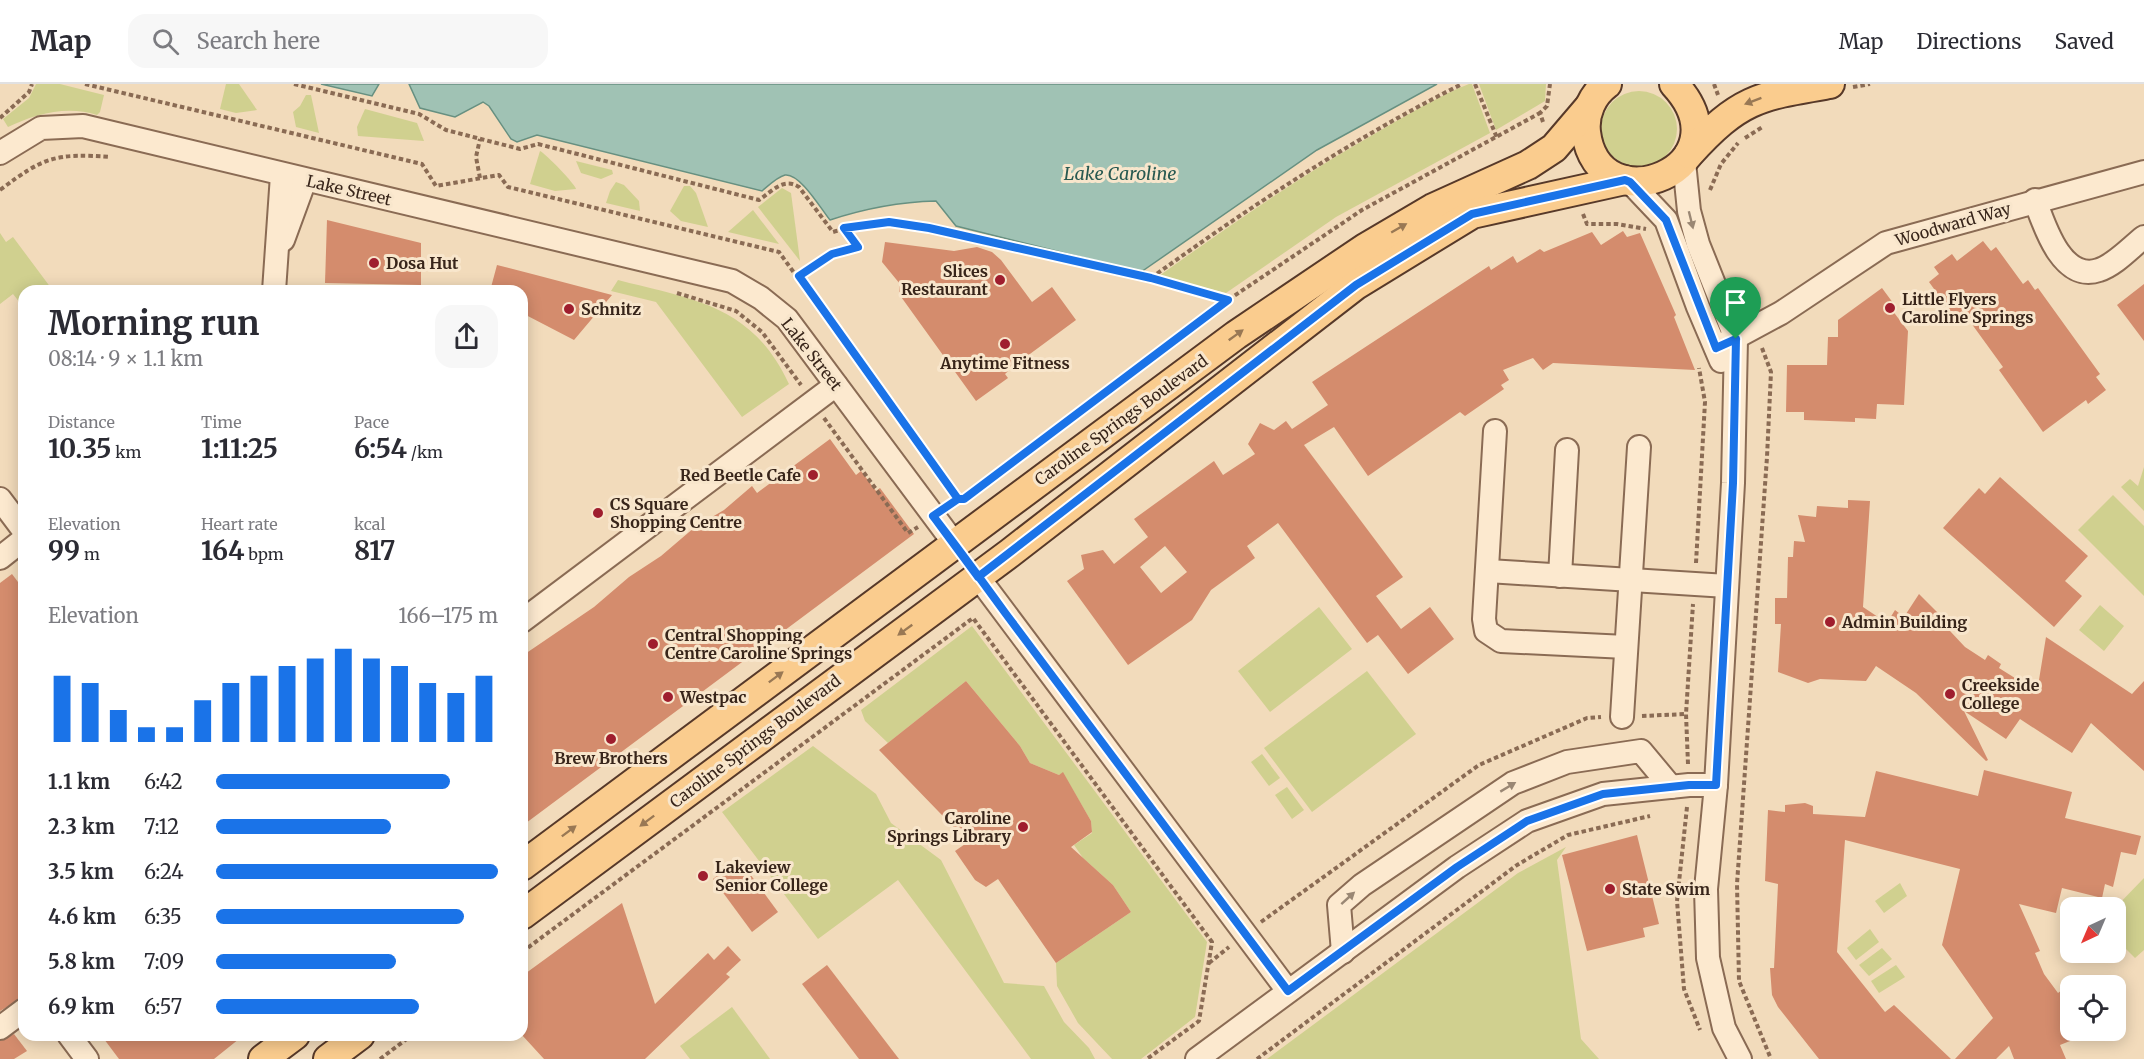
<!DOCTYPE html>
<meta charset="utf-8">
<style>
:root{--surface:#fff;--page:#f7f7f7;--text:#2b2b33;--muted:#7c7c81;--line:#e1e1e2;--accent:#1a73e8}
body{margin:0;font-family:Merriweather,serif;background:var(--page);color:var(--text);height:100vh;display:flex;flex-direction:column;font-size:22px;white-space:nowrap}
*{box-sizing:border-box;margin:0}
p{font-size:20px;color:var(--muted)}
.icon{flex:none;width:33px;height:33px;fill:none;stroke:currentColor;stroke-width:2;stroke-linecap:round;stroke-linejoin:round}
.map{position:relative;flex:1;overflow:hidden}
.side{position:absolute;left:18px;top:201px;width:510px;height:756px;display:flex;flex-direction:column;background:var(--surface);border-radius:18px;box-shadow:0 3px 15px #0003}
.side>*{flex:none}
.needle{width:39px;rotate:224deg}
.fabs{position:absolute;left:2060px;top:813px;display:grid;gap:12px}
.fabs a{display:grid;place-items:center;width:66px;height:66px;border-radius:12px;background:var(--surface);box-shadow:0 3px 15px #0003;font-size:30px}
.pin{position:absolute;display:grid;place-items:center;width:51px;height:51px;color:#fff;margin:-62px -26px;border-radius:50% 50% 50% 0;rotate:-45deg;box-shadow:0 0 6px #0007}
.pin .icon{rotate:45deg}
.round{display:grid;place-items:center;flex:none;width:63px;height:63px;border-radius:18px;background:var(--page)}
.summary{display:flex;align-items:center;justify-content:space-between;height:102px;padding:0 30px}
h1{font-size:33px;font-weight:700;line-height:45px}
.metrics{display:grid;grid-template-columns:repeat(3,1fr);gap:9px;height:102px;padding:6px 30px}
.metrics div{display:grid;align-content:center}
.metrics b{font-size:26px;font-weight:700}
.metrics small{font-size:16px;font-weight:400}
.metrics p{font-size:16px}
.chart{height:168px;padding:12px 30px}
.chart p{display:flex;justify-content:space-between}
.chart svg{width:100%;height:108px;margin-top:6px;stroke:var(--accent);stroke-width:6}
ul{padding:0 30px;list-style:none;font-size:20px}
li{display:grid;grid-template-columns:96px 72px 1fr;align-items:center;height:45px}
li i{height:15px;border-radius:8px;background:var(--accent)}
header{display:flex;align-items:center;gap:36px;box-sizing:border-box;height:84px;padding:0 30px;background:var(--surface);border-bottom:2px solid var(--line)}
header strong{font-size:28px}
nav{display:flex;gap:33px;margin-inline-start:auto;font-size:21px}
.search{width:420px;height:54px;background:var(--page);display:flex;align-items:center;gap:15px;box-sizing:border-box;padding:0 21px;border-radius:18px;color:var(--muted);font-size:22px}
.map>svg:first-child{display:block}
.green{fill:#d0d08f}
.water{fill:#a0c2b4;stroke:#679081;stroke-width:1.5}
.building{fill:#d48c6d;fill-rule:evenodd}
.lines{fill:none;stroke-linecap:round;stroke-linejoin:round}
.minor-casing{stroke:#8a6b54;stroke-width:26}
.major-casing{stroke:#573929;stroke-width:32}
.path{stroke:#8a6b54;stroke-width:4;stroke-dasharray:4.5 3;stroke-linecap:butt}
.minor{stroke:#fce9cf;stroke-width:22}
.major{stroke:#facc8e;stroke-width:28}
.oneway{fill:#997854}
.oneway2{fill:#9a8774}
.route-casing{stroke:#fff;stroke-width:12}
.route{stroke:#1a73e8;stroke-width:8}
.poi-dot{fill:#9f1e2e;stroke:#f8e6cc;stroke-width:2}
.labels{text-anchor:middle;stroke-width:6;stroke-linejoin:round;paint-order:stroke}
.street-label{font-size:16px;fill:#38251a;stroke:#f8e6cc}
.poi-label{font-size:16px;font-weight:bold;fill:#38251a;stroke:#f8e6cc;text-anchor:start}
.water-label{font-size:18px;font-style:italic;fill:#285951;stroke:#f8e6cc}
</style>
<header>
<strong>Map</strong>
<div class="search"><svg class="icon" aria-label="search" viewBox="0 0 24 24"><circle cx="10" cy="10" r="6"/><path d="M15 15l6 6"/></svg>Search here</div>
<nav><a>Map</a><a>Directions</a><a>Saved</a></nav>
</header>
<div class="map">
<svg width="2144" height="975" viewBox="0 0 2144 975">
<rect width="100%" height="100%" fill="#f2dbbb"/>
<!-- green -->
<g class="green">
<path d="M36,0H60L104,11L100,28L97,31C67,21 35,30 8,43L3,35L29,14Z"/>
<polygon points="226,0 239,0 257,26 236,29 220,25"/>
<path d="M1469,0H1472L1490,49L1336,133L1226,209L1159,192C1233,139 1308,87 1388,42C1414,27 1441,11 1469,0Z"/>
<polygon points="1479,0 1546,0 1545,17 1496,46"/>
<circle cx="1639" cy="45" r="38"/>
<polygon points="306,11 311,11 319,49 296,43 293,28 300,22"/>
<polygon points="365,25 417,39 424,57 358,52 357,43"/>
<path d="M540,67C546,70 575,100 576,105L555,107L530,100Z"/>
<polygon points="576,77 612,86 613,90 601,95 581,89"/>
<polygon points="616,98 624,101 639,117 640,127 606,119 610,107"/>
<polygon points="684,102 690,102 696,109 708,143 681,137 670,127"/>
<polygon points="782,104 791,109 800,177 758,123"/>
<polygon points="753,126 779,160 728,148"/>
<polygon points="0,149 6,158 13,153 51,204 47,207 24,207 24,224 13,210 0,220"/>
<path d="M618,196C695,216 752,221 789,300L742,333L656,218L611,207Z"/>
<polygon points="2144,383 2144,427 2121,403 2130,395 2138,402"/>
<polygon points="2113,411 2144,442 2144,512 2078,446"/>
<polygon points="2100,521 2124,542 2104,567 2079,546"/>
<polygon points="1319,523 1352,565 1270,628 1238,587"/>
<polygon points="972,542 1207,858 1195,933 1141,975 1112,975 1078,939 1057,902 1056,879 1131,828 1113,801 1083,774 1074,761 1092,749 1091,737 1063,689 1059,691 1030,679 1020,662 966,597 888,659 865,637 861,626"/>
<polygon points="1367,587 1416,650 1312,728 1264,664"/>
<polygon points="813,662 876,710 891,739 941,776 1004,899 1044,902 1064,938 1089,964 1095,975 1031,975 898,796 818,855 722,728"/>
<polygon points="1262,670 1280,694 1269,702 1251,678"/>
<polygon points="1287,703 1304,726 1292,735 1275,711"/>
<polygon points="1566,763 1557,776 1581,955 1599,975 1267,975 1518,789"/>
<polygon points="2144,794 2144,866 2135,874 2115,854 2115,824"/>
<polygon points="1900,799 1907,812 1884,829 1875,817"/>
<polygon points="1870,845 1879,858 1856,876 1847,864"/>
<polygon points="1882,864 1892,875 1869,892 1859,881"/>
<polygon points="1896,881 1905,893 1879,909 1871,897"/>
<polygon points="732,923 770,975 690,975 680,962"/>
</g>
<!-- water -->
<g class="water">
<polygon points="321,0 379,0 372,12"/>
<path d="M409,0H1437L1317,66L1141,188L956,142L936,117C898,118 866,124 830,136C821,125 800,89 785,91C777,93 768,102 762,107L537,51L517,58L511,55L489,22L483,18L455,33L420,24Z"/>
</g>
<!-- building -->
<g class="building">
<polygon points="327,136 421,159 421,201 325,199"/>
<path d="M1623,147L1627,153L1640,149L1676,231L1674,233L1695,286L1553,279L1543,286L1533,274L1503,286L1509,296L1501,301L1504,305L1465,332L1460,328L1368,392L1334,343L1304,361L1403,493L1376,512L1401,545L1430,523L1454,555L1408,590L1378,551L1367,559L1278,439L1247,462L1255,474L1211,506L1192,536L1128,581L1067,497L1084,485L1081,471L1103,466L1114,480L1148,453L1134,435L1214,377L1223,391L1255,370L1248,360L1260,339L1274,346L1286,337L1292,345L1328,321L1312,298L1489,182L1491,186L1513,172L1517,179L1540,165L1544,168L1592,148L1601,161ZM1165,462L1187,488L1161,509L1140,483Z"/>
<polygon points="1983,157 1991,167 1996,163 2023,200 2028,196 2035,206 2038,204 2100,290 2096,293 2106,306 2088,320 2086,316 2043,348 1999,286 2003,283 1966,232 1958,238 1929,198 1939,190 1934,183 1952,170 1957,177"/>
<polygon points="885,158 954,167 977,163 992,168 1001,176 1032,218 1052,203 1076,236 1015,281 1005,290 1008,294 976,317 899,210 900,200 882,178"/>
<polygon points="497,181 536,191 612,211 574,256 522,229 522,207 490,207"/>
<polygon points="2144,200 2144,257 2117,221"/>
<polygon points="1882,204 1896,223 1892,226 1908,247 1904,321 1877,320 1876,335 1855,334 1855,338 1804,336 1804,328 1786,328 1787,281 1827,281 1828,253 1838,253 1838,236"/>
<polygon points="830,355 856,391 861,387 876,407 880,404 914,450 522,742 522,572 594,523 629,493 661,472 695,443 724,426 752,402 757,409"/>
<polygon points="2000,393 2088,472 2065,497 2082,512 2054,543 1943,444 1979,404 1985,410"/>
<polygon points="1848,416 1870,417 1863,523 1887,539 1895,526 1904,533 1919,510 1953,544 1950,547 1965,563 1985,576 1988,571 2001,580 1999,584 2037,608 2046,553 2132,610 2144,597 2144,687 2091,639 2072,669 2020,635 2006,655 1964,627 1988,676 1986,677 1916,609 1876,582 1866,597 1820,595 1808,599 1778,588 1781,540 1775,540 1775,514 1787,514 1788,473 1793,473 1794,457 1805,458 1798,431 1816,433 1817,422 1848,424"/>
<polygon points="12,490 24,506 24,913 0,927 0,499"/>
<polygon points="966,597 1020,662 1030,679 1059,691 1063,688 1091,737 1092,748 1071,763 1113,801 1131,828 1056,879 998,795 986,803 975,796 955,767 968,758 879,666"/>
<polygon points="1984,686 2072,708 2065,734 2141,752 2136,771 2121,768 2113,803 2105,800 2102,814 2062,804 2056,829 2019,820 2040,867 2035,869 2044,890 2058,909 2062,906 2070,919 2070,957 2060,961 2066,975 2014,975 2009,962 1996,975 1955,975 1993,934 1942,861 1960,785 1845,756 1837,868 1885,928 1894,921 1951,975 1819,975 1778,923 1772,911 1770,884 1774,884 1778,800 1765,797 1768,726 1785,728 1785,721 1805,719 1813,722 1813,730 1865,733 1876,687 1978,712"/>
<polygon points="1637,751 1659,840 1643,844 1645,853 1587,867 1562,771"/>
<polygon points="739,775 778,828 752,848 713,795"/>
<polygon points="622,819 655,920 708,869 714,876 728,862 741,876 726,890 730,893 645,975 544,975 522,951 522,892"/>
<polygon points="827,881 899,975 859,975 802,900"/>
<polygon points="14,950 27,967 14,975 0,975 0,957"/>
<polygon points="101,951 244,951 214,975 119,975"/>
</g>
<g class="lines">
<!-- minor casing -->
<g class="minor-casing">
<g id="minor">
<polyline points="0,69 41,44 83,42 732,197 761,214 787,235 954,459"/>
<polyline points="1684,78 1689,127 1698,160 1736,255 1733,399 1716,701 1706,805 1708,874 1724,944 1740,975"/>
<polyline points="1630,98 1666,136 1698,223 1721,277"/>
<path d="M2035,116C2044,141 2062,199 2099,186C2115,181 2131,163 2144,153"/>
<polyline points="283,156 305,96"/>
<polyline points="274,207 282,91"/>
<polyline points="1716,264 1781,229 1886,159 2144,88"/>
<polyline points="1495,347 1484,535 1486,547 1501,557 1626,563"/>
<polyline points="0,415 24,447"/>
<polyline points="0,474 24,455"/>
<polyline points="1488,487 1727,502"/>
<polyline points="1560,492 1567,366"/>
<polyline points="978,493 1288,907"/>
<polyline points="522,537 836,301"/>
<polyline points="1622,633 1639,363"/>
<polyline points="1343,868 1339,821 1362,801 1513,699 1567,678 1641,667 1671,703"/>
<polyline points="0,944 24,926"/>
<polyline points="69,951 87,975"/>
<polyline points="1197,975 1457,783 1527,737 1603,710 1689,701 1716,701"/>
</g>
</g>
<!-- major casing -->
<g class="major-casing">
<g id="major">
<path d="M1607,0C1592,11 1584,30 1586,48C1598,145 1751,83 1674,0"/>
<path d="M1689,70C1740,14 1759,12 1830,0"/>
<polyline points="522,782 1236,251 1365,164 1433,124 1528,81 1554,64 1589,23"/>
<polyline points="522,831 1010,469 1356,201 1472,130 1625,96"/>
<polyline points="263,975 295,951"/>
<polyline points="328,975 360,951"/>
</g>
</g>
<!-- path -->
<g class="path">
<polyline points="85,0 422,80 436,102 499,91 508,103 779,168 958,415 964,415 1228,216 1362,126 1540,29"/>
<path d="M294,0L419,30L446,46L520,65L538,60L759,116C772,107 784,93 799,103L833,148C900,129 966,152 1031,167C1097,182 1162,197 1227,216"/>
<polyline points="1475,0 1497,54"/>
<polyline points="1714,0 1718,11"/>
<polyline points="1853,3 1870,0"/>
<polyline points="0,34 29,8 32,0"/>
<polyline points="1543,38 1540,29 1547,22 1550,0"/>
<polyline points="1745,54 1764,42"/>
<polyline points="480,94 476,73 480,55"/>
<path d="M0,106C44,73 55,69 110,73"/>
<polyline points="1710,106 1721,80 1738,59"/>
<polyline points="1583,130 1587,140 1617,140 1646,145"/>
<polyline points="799,192 833,170 858,163 844,145"/>
<path d="M1151,194C1251,122 1352,55 1462,0"/>
<polyline points="677,209 736,227 762,248 801,301"/>
<polyline points="1762,264 1771,288 1767,373 1737,800 1739,897 1771,975"/>
<polyline points="824,334 908,449 918,443"/>
<polyline points="1696,479 1705,318 1699,284"/>
<polyline points="1642,632 1686,630"/>
<polyline points="1688,680 1686,630 1693,520"/>
<polyline points="1687,723 1677,817 1684,905 1700,946"/>
<polyline points="1261,838 1479,681 1587,634 1601,633"/>
<polyline points="522,868 973,534 1212,858 1199,937 1147,975"/>
<polyline points="1209,879 1229,863"/>
<polyline points="380,975 412,951"/>
<polyline points="1257,975 1517,781 1568,751 1650,732"/>
</g>
<!-- minor -->
<use href="#minor" class="minor"/>
<!-- major -->
<use href="#major" class="major"/>
</g>
<!-- one-way arrows -->
<defs><path id="oneway-solid" d="M-6-.8H1V-3.2L6.5 0L1 3.2V.8H-6Z" transform="scale(1.5)"/></defs>
<g class="oneway">
<use href="#oneway-solid" transform="translate(1753 17) rotate(159)"/>
<use href="#oneway-solid" transform="translate(1399 144) rotate(-30)"/>
<use href="#oneway-solid" transform="translate(1236 251) rotate(-36)"/>
<use href="#oneway-solid" transform="translate(905 546) rotate(144)"/>
<use href="#oneway-solid" transform="translate(776 593) rotate(-37)"/>
<use href="#oneway-solid" transform="translate(647 737) rotate(143)"/>
<use href="#oneway-solid" transform="translate(569 747) rotate(-37)"/>
</g>
<g class="oneway2">
<use href="#oneway-solid" transform="translate(1691 136) rotate(76)"/>
<use href="#oneway-solid" transform="translate(1508 703) rotate(-31)"/>
<use href="#oneway-solid" transform="translate(1348 814) rotate(-42)"/>
</g>
<g class="lines">
<!-- route casing -->
<g class="route-casing">
<path id="route" d="M1736,255L1716,264L1666,136L1630,98L1625,96L1472,130L1356,201L978,493L933,432L958,415L799,192L832,170L858,163L844,144L889,138L929,144L1151,194L1228,216L964,415H958L933,432C958,464 982,497 1006,530L1288,907L1457,783L1527,737L1603,710L1689,701H1716L1733,399L1736,255"/>
</g>
<!-- route -->
<use href="#route" class="route"/>
</g>
<!-- markers -->
<g class="poi-dot">
<circle cx="374" cy="179" r="6"/>
<circle cx="1000" cy="196" r="6"/>
<circle cx="1890" cy="224" r="6"/>
<circle cx="569" cy="225" r="6"/>
<circle cx="1005" cy="260" r="6"/>
<circle cx="813" cy="391" r="6"/>
<circle cx="598" cy="429" r="6"/>
<circle cx="1830" cy="538" r="6"/>
<circle cx="653" cy="560" r="6"/>
<circle cx="1950" cy="610" r="6"/>
<circle cx="668" cy="613" r="6"/>
<circle cx="611" cy="655" r="6"/>
<circle cx="1023" cy="743" r="6"/>
<circle cx="703" cy="792" r="6"/>
<circle cx="1610" cy="805" r="6"/>
</g>
<g class="labels">
<!-- street labels -->
<g class="street-label">
<text transform="translate(349 106) rotate(13)" y="6">Lake Street</text>
<text transform="translate(1953 140) rotate(-16)" y="6">Woodward Way</text>
<text transform="translate(812 270) rotate(52)" y="6">Lake Street</text>
<text transform="translate(1121 336) rotate(-36)" y="6">Caroline Springs Boulevard</text>
<text transform="translate(755 657) rotate(-37)" y="6">Caroline Springs Boulevard</text>
</g>
<!-- poi labels -->
<g class="poi-label">
<text x="386" y="185">Dosa Hut</text>
<text x="988" y="193" text-anchor="end">Slices<tspan x="988" dy="18">Restaurant</tspan></text>
<text x="1902" y="221">Little Flyers<tspan x="1902" dy="18">Caroline Springs</tspan></text>
<text x="581" y="231">Schnitz</text>
<text x="1005" y="285" text-anchor="middle">Anytime Fitness</text>
<text x="801" y="397" text-anchor="end">Red Beetle Cafe</text>
<text x="610" y="426">CS Square<tspan x="610" dy="18">Shopping Centre</tspan></text>
<text x="1842" y="544">Admin Building</text>
<text x="665" y="557">Central Shopping<tspan x="665" dy="18">Centre Caroline Springs</tspan></text>
<text x="1962" y="607">Creekside<tspan x="1962" dy="18">College</tspan></text>
<text x="680" y="619">Westpac</text>
<text x="611" y="680" text-anchor="middle">Brew Brothers</text>
<text x="1011" y="740" text-anchor="end">Caroline<tspan x="1011" dy="18">Springs Library</tspan></text>
<text x="715" y="789">Lakeview<tspan x="715" dy="18">Senior College</tspan></text>
<text x="1622" y="811">State Swim</text>
</g>
<!-- water labels -->
<g class="water-label">
<text x="1120" y="96">Lake Caroline</text>
</g>
</g>
</svg>
<div class="fabs">
<a><svg class="needle" viewBox="-14 -14 28 28"><path d="M0-13l5 13h-10z" fill="#e53935"/><path d="M0 13l5-13h-10z" fill="#7c7c81"/></svg></a>
<a><svg class="icon" aria-label="locate" viewBox="0 0 24 24"><circle cx="12" cy="12" r="6"/><path d="M12 2v4M12 18v4M2 12h4M18 12h4"/></svg></a>
</div>
<div class="pin" style="left:1736px;top:255px;background:#1e9e55"><svg class="icon" aria-label="arrive" viewBox="0 0 24 24"><path d="M6 21V4h12l-3 4 3 4H6"/></svg></div>
<section class="side">
<div class="summary"><div><h1>Morning run</h1><p>08:14 · 9 × 1.1 km</p></div><a class="round"><svg class="icon" aria-label="share" viewBox="0 0 24 24"><path d="M12 15V3M7 8l5-5 5 5M5 13v7h14v-7"/></svg></a></div>
<div class="metrics">
<div><p>Distance</p><b>10.35<small> km</small></b></div>
<div><p>Time</p><b>1:11:25</b></div>
<div><p>Pace</p><b>6:54<small> /km</small></b></div>
</div>
<div class="metrics">
<div><p>Elevation</p><b>99<small> m</small></b></div>
<div><p>Heart rate</p><b>164<small> bpm</small></b></div>
<div><p>kcal</p><b>817</b></div>
</div>
<div class="chart"><p><span>Elevation</span>166–175 m</p>
<svg viewBox="0 0 160 44" preserveAspectRatio="none"><path d="M5 44V17M15 44V20M25 44V31M35 44V38M45 44V38M55 44V27M65 44V20M75 44V17M85 44V13M95 44V10M105 44V6M115 44V10M125 44V13M135 44V20M145 44V24M155 44V17"/></svg>
</div>
<ul>
<li><b>1.1 km</b>6:42<i style="width:83%"></i></li>
<li><b>2.3 km</b>7:12<i style="width:62%"></i></li>
<li><b>3.5 km</b>6:24<i style="width:100%"></i></li>
<li><b>4.6 km</b>6:35<i style="width:88%"></i></li>
<li><b>5.8 km</b>7:09<i style="width:64%"></i></li>
<li><b>6.9 km</b>6:57<i style="width:72%"></i></li>
</ul>
</section>
</div>
